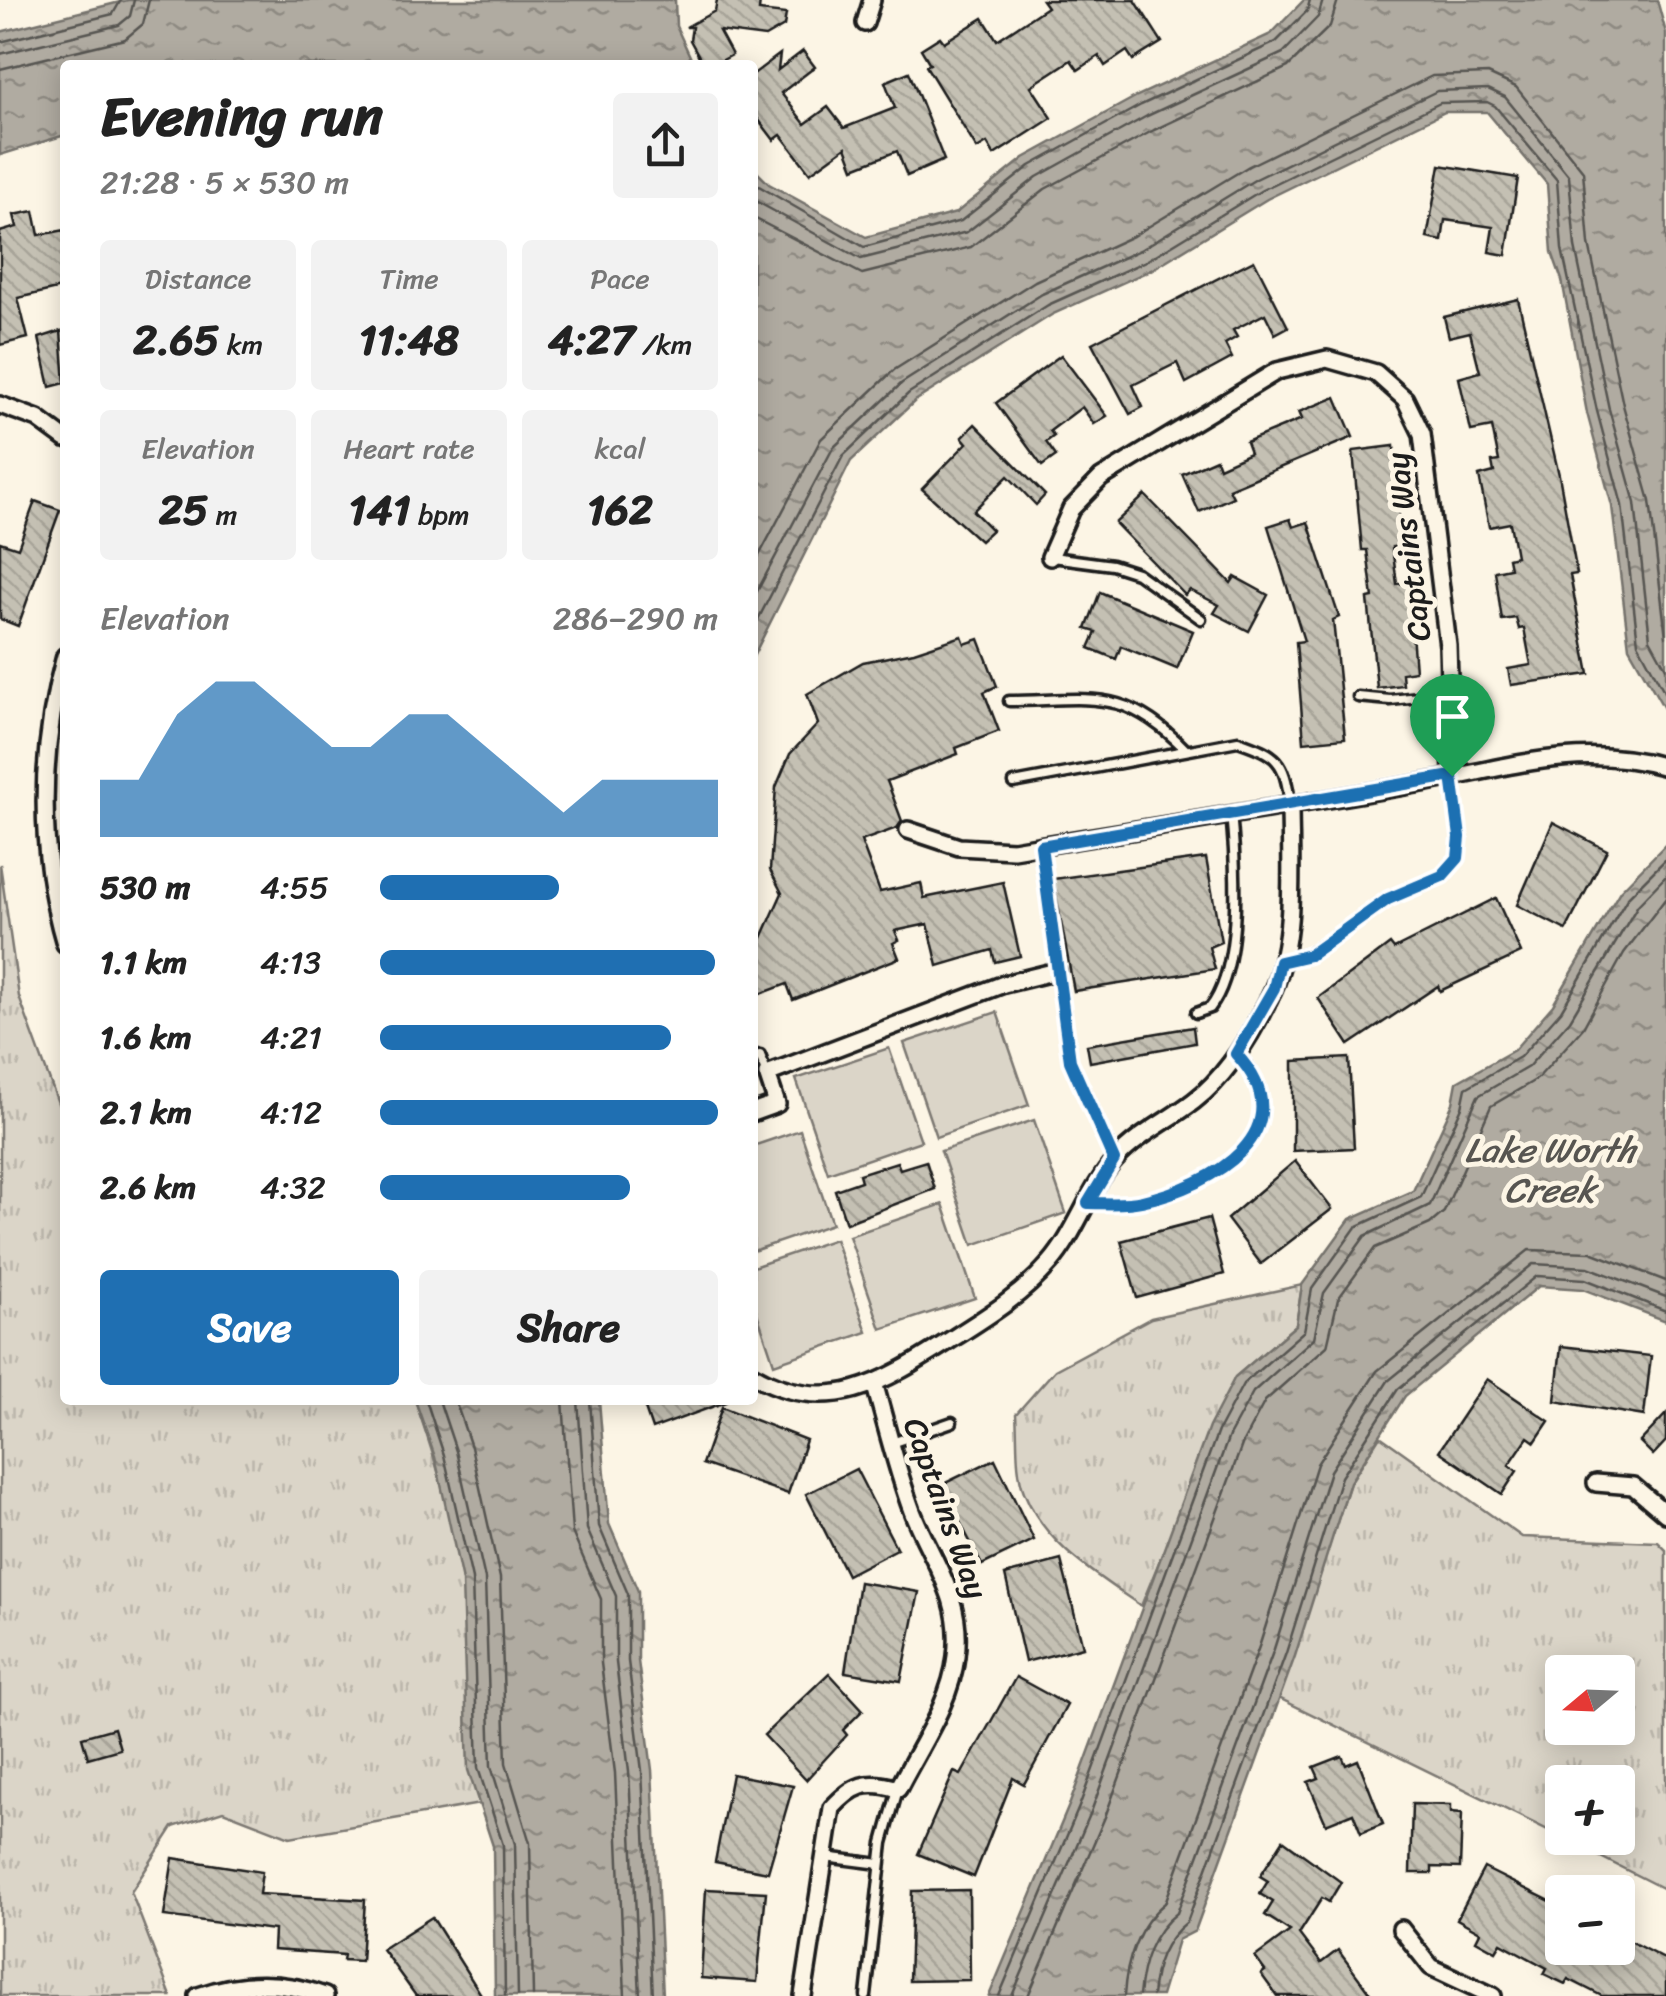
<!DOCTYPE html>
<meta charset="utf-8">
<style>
:root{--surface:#fff;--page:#f2f2f2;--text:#222;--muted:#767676;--accent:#1f6fb2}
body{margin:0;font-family:Sriracha,sans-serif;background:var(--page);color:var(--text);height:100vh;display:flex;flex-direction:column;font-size:38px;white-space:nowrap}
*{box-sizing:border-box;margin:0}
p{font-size:32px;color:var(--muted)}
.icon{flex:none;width:55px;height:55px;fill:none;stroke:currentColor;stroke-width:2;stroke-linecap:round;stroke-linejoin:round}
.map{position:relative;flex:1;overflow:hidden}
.details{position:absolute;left:60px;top:60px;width:698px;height:1345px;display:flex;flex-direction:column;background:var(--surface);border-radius:10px;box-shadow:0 5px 25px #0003}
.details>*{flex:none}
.needle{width:65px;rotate:251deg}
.fabs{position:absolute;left:1545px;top:1655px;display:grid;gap:20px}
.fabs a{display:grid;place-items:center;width:90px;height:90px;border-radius:10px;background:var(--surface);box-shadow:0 5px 25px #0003;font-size:50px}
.pin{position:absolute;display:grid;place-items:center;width:85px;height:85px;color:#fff;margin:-102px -42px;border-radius:50% 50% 50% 0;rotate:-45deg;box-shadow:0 0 10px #0007}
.pin .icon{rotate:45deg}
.round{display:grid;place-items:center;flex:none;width:105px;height:105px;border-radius:10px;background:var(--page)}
.overview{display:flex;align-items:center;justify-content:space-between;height:170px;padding:0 40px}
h1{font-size:55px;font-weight:700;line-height:75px}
.metrics{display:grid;grid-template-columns:repeat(3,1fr);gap:15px;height:170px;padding:10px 40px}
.metrics div{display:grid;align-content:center;border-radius:10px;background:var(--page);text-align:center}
.metrics b{font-size:42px;font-weight:700}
.metrics small{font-size:28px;font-weight:400}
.metrics p{font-size:28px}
.chart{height:280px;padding:20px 40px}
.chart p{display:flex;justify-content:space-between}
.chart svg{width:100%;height:180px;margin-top:10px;fill:var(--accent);opacity:.7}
.primary-button{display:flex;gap:20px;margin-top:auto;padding:20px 40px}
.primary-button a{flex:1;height:115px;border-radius:10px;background:var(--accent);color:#fff;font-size:40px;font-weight:700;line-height:115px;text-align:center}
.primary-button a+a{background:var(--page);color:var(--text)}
ul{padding:0 40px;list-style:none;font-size:32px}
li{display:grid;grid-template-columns:160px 120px 1fr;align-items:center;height:75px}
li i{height:25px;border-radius:12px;background:var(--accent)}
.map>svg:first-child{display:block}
.grass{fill:url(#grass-tufts);stroke:#7c7872;stroke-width:2.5;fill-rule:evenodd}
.garden{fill:#dbd5c8;stroke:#7c7872;stroke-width:2.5}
.water{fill:url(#water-ripples);stroke:#75726c;stroke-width:2.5}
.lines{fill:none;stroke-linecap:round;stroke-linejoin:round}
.shore{stroke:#575551;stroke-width:2.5}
.building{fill:url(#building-back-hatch);stroke:#1c1c1c;stroke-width:2.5}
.lane-casing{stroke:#1c1c1c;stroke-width:15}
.street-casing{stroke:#1c1c1c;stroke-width:22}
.lane{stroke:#fcf5e5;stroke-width:8}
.street{stroke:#fcf5e5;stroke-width:15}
.route-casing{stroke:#fff;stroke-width:20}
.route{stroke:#1f6fb2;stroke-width:12}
.labels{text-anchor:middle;stroke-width:10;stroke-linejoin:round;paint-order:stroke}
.street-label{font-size:32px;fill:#1c1c1c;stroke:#fcf5e5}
.water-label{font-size:35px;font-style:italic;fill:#575551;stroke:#fcf5e5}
</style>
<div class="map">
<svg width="1666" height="1996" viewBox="0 0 1666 1996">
<defs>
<pattern id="grass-tufts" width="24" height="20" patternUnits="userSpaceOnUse" patternTransform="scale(2.5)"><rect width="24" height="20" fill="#dbd5c8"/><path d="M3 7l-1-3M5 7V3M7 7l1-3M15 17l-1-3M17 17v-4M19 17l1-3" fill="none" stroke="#bbb6ab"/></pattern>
<pattern id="water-ripples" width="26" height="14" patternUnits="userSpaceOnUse" patternTransform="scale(2.5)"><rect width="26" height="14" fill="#b0aba1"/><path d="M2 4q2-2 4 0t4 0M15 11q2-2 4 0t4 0" fill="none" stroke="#8e8a82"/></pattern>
<pattern id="building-back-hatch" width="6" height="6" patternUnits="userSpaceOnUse" patternTransform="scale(2.5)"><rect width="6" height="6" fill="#c4c0b3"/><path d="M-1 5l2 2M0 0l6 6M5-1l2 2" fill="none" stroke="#a8a499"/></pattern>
</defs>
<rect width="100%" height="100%" fill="#fcf5e5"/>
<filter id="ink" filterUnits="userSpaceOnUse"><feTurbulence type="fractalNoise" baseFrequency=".01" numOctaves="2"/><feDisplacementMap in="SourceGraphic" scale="20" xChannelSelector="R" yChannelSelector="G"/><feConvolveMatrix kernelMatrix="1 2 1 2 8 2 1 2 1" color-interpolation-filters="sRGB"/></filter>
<g filter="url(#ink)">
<!-- grass -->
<g class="grass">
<path d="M0,864L19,997L65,1122V1400H415C435,1458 454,1519 462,1580C473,1654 456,1732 480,1804L290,1837L223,1811L173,1827L131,1892L171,1996H0Z"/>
<path d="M1302,1285L1296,1325L1235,1377L1141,1606C1096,1575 1045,1545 1024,1492C1015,1470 1018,1438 1016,1414L1055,1370L1151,1318Z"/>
<path d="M1380,1436L1522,1537L1658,1542L1666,1550V1890L1563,1838H1618V1782H1562V1837L1279,1698L1350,1483ZM1562,1672H1618V1728H1562Z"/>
</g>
<!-- garden -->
<g class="garden">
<polygon points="997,1012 1029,1105 936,1137 904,1043"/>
<polygon points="889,1048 921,1141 828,1173 796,1079"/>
<polygon points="1034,1120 1066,1213 973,1245 941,1151"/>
<polygon points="800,1130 832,1224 753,1251 753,1146"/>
<polygon points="943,1204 975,1298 881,1329 849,1236"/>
<polygon points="835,1239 867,1332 774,1364 753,1301 753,1267"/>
</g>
<!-- water -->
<g class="water">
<polygon points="128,0 675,0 676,26 694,65 65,65 65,135 0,155 0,32"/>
<polygon points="1304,0 1657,0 1666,33 1666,712 1629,647 1612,506 1587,413 1562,280 1552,252 1547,184 1487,112 1445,112 1267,199 1151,270 1053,314 915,401 851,461 753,657 753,168 769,184 866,237 956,213 1024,158 1137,96 1271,34"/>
<polygon points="1666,844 1666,1321 1583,1289 1539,1286 1405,1396 1350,1482 1295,1656 1195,1931 1178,1940 1161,1996 989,1996 1070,1803 1209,1427 1235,1377 1296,1325 1302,1285 1350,1219 1413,1191 1453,1103 1457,1082 1514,1050 1553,1005 1620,891"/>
<polygon points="415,1400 599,1400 609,1524 638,1591 638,1661 652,1770 663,1996 495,1996 493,1846 468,1770 462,1581 435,1457"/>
</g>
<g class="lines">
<!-- shore -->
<g class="shore">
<polyline points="0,42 113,14 121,0"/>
<polyline points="0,54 119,25 130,16 134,0"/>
<polyline points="0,69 125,39 143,24 149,0"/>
<polyline points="752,182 864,247 961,221 1030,166 1141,105 1276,42 1307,11 1310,0"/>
<polyline points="752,199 861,259 967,232 1037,177 1147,116 1283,53 1318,17 1323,0"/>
<polyline points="752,217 862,274 971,247 1045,189 1154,130 1288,67 1330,26 1338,0"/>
<polyline points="752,569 821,439 894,370 1035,281 1133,236 1249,166 1432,76 1488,74 1516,87 1583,171 1589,244 1623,405 1650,501 1666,637"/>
<polyline points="752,601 833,448 902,383 1042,294 1140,250 1256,179 1437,91 1488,89 1505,97 1569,176 1575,247 1609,409 1635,503 1650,639 1666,668"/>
<polyline points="752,631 843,456 909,393 1048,305 1146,261 1262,190 1440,103 1487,102 1495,106 1557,180 1562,249 1597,411 1622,505 1638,643 1666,695"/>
<polyline points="426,1400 444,1455 472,1579 478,1768 503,1845 505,1996"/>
<polyline points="439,1400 456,1451 485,1579 491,1766 515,1844 518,1996"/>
<polyline points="455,1400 471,1447 500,1578 506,1763 530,1843 533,1996"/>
<polyline points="563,1400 572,1532 601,1599 601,1663 615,1773 625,1996"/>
<polyline points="578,1400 587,1529 616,1596 616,1662 629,1772 640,1996"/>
<polyline points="590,1400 599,1526 628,1594 628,1661 642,1771 653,1996"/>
<polyline points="999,1996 1079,1807 1218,1431 1243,1384 1304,1331 1312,1289 1356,1227 1421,1197 1462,1107 1466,1088 1520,1057 1561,1011 1628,897 1666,859"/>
<polyline points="1012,1996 1091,1812 1229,1436 1253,1392 1314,1338 1324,1293 1365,1236 1430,1205 1478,1096 1528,1067 1570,1020 1638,905 1666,876"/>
<polyline points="1028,1996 1105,1817 1243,1442 1265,1401 1327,1346 1338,1299 1375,1248 1430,1224 1444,1212 1491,1106 1537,1079 1583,1028 1624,953 1666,898"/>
<path d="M1124,1996C1126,1961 1138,1924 1165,1903L1260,1644L1317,1464L1377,1371L1529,1250L1591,1252L1666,1281"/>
<path d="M1139,1996C1142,1963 1151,1933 1177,1913L1274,1649L1330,1471L1388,1381L1533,1264L1588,1267L1666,1297"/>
<path d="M1152,1996C1155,1965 1163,1941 1187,1922L1286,1653L1341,1477L1398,1389L1537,1276L1585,1279L1666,1311"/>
</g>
</g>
<!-- building -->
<g class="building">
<polygon points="717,0 760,0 759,11 786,14 784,26 765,37 719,31 732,55 719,62 701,60 690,40 692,27 686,27 715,11"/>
<polygon points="1042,0 1135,0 1162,42 1133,60 1127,51 1105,66 1099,56 1078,70 1071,60 1031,86 1052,118 994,155 987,143 977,149 926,66 930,64 921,49 940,37 944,42 983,18 997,40 1047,7"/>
<polygon points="803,51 815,67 781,93 805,124 828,107 844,128 895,108 885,82 909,72 944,160 907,176 897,151 854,168 846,147 810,173 781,135 774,140 752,111 752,75 780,54 778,70"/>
<polygon points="1440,165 1518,178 1506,255 1489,252 1493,227 1445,220 1442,241 1427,238"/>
<polygon points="34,211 39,235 65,230 65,287 18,298 28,338 0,345 0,232 17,227 14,215"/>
<polygon points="1254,260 1288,327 1275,334 1265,314 1233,330 1237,337 1225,344 1232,358 1186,383 1177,363 1133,385 1143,407 1130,414 1092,343"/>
<polygon points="1518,299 1559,475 1577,574 1570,575 1589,674 1511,685 1508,669 1531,665 1524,628 1519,629 1516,618 1502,620 1500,607 1495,571 1510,568 1508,558 1516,556 1510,523 1489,527 1479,476 1494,472 1492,462 1499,461 1492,427 1471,431 1459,378 1480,372 1470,332 1449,337 1444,317"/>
<polygon points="61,331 65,383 50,387 39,338"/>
<polygon points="1061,355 1107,416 1094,424 1082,407 1050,431 1054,436 1046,442 1056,456 1042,466 996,403"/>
<polygon points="1336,397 1353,437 1229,489 1233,497 1199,512 1182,474 1216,459 1219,467 1250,453 1246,442 1302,419 1299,412"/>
<polygon points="975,424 1045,495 1036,505 1008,476 973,511 992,530 980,541 922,489 967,443 962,437"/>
<polygon points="1394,446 1402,546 1392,547 1397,584 1408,583 1415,671 1402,673 1403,685 1377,688 1368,599 1373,598 1367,550 1362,550 1353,451"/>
<polygon points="1145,495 1231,583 1235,577 1268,595 1249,631 1214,613 1219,605 1190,590 1185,595 1115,523"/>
<polygon points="35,501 60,510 18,626 0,619 0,542 18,548"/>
<polygon points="1290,519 1293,527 1308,522 1339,617 1333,620 1345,738 1304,742 1296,642 1304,641 1268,526"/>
<polygon points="1100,592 1193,631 1177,669 1121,646 1116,659 1089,648 1096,632 1086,629"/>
<polygon points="962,636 965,644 979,639 997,686 984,692 999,731 956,748 958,754 887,781 902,821 897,828 861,841 880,892 921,883 924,898 1003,882 1020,956 995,962 992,950 938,966 928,924 895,931 899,940 893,943 899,958 793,1000 787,984 752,997 752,960 782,893 770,870 776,787 790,754 818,724 807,694 863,662 914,652"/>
<polygon points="1553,822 1607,850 1566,930 1517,905"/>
<polygon points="1206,858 1221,942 1209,947 1215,969 1074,991 1053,879"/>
<polygon points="1496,898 1521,953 1440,991 1438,986 1349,1045 1318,998 1390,944 1394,949"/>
<polygon points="1193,1027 1195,1043 1090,1062 1087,1045"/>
<polygon points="1349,1058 1354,1148 1293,1151 1293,1061"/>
<polygon points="926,1161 935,1189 846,1223 835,1190 861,1181 859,1174 897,1162 900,1169"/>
<polygon points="1295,1161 1332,1209 1261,1264 1227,1219"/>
<polygon points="1209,1218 1224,1274 1137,1298 1121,1241"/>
<polygon points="1561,1346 1651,1356 1644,1416 1555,1401"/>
<polygon points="1487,1379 1549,1421 1535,1442 1528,1437 1509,1465 1517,1471 1502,1494 1439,1451"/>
<polygon points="642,1400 726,1400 726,1402 652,1429"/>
<polygon points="722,1407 806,1440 788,1494 702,1464"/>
<polygon points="1666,1414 1666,1441 1653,1455 1640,1442"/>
<polygon points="995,1459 1034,1540 982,1565 941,1485"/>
<polygon points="856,1469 897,1549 847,1575 806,1494"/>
<polygon points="1061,1560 1083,1647 1025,1662 1005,1575"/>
<polygon points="859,1582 919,1592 901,1681 845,1672"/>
<polygon points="829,1673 863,1710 843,1730 847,1735 806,1780 764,1735"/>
<polygon points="1016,1677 1067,1705 1024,1784 1013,1778 974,1877 918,1854 954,1772 961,1775"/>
<polygon points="114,1728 120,1749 88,1758 82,1737"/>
<polygon points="1342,1756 1346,1765 1358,1760 1383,1824 1361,1833 1353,1813 1326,1824 1308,1782 1319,1778 1314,1767"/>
<polygon points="732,1774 793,1786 768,1872 715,1862"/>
<polygon points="1412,1804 1451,1805 1451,1812 1462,1813 1460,1868 1432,1867 1432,1873 1410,1873"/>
<polygon points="1283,1840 1341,1882 1329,1902 1322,1898 1299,1934 1321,1963 1338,1950 1372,1996 1277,1996 1261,1974 1265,1971 1255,1957 1290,1931 1265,1915 1273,1902 1260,1894 1268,1881 1260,1876"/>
<polygon points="173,1858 262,1872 259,1894 365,1900 361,1961 343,1960 344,1955 273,1950 274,1930 164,1916"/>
<polygon points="1484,1868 1562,1907 1562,1948 1618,1948 1618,1935 1666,1960 1666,1996 1602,1996 1568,1979 1565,1984 1544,1974 1547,1968 1501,1943 1496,1951 1476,1940 1480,1932 1457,1919"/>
<polygon points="706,1889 766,1892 757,1982 701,1978"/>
<polygon points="969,1890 970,1980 909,1981 912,1891"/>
<polygon points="432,1917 482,1996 416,1996 382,1949"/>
</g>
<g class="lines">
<!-- lane casing -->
<g class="lane-casing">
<g id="lane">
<polyline points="1052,557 1112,565 1137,573 1201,619"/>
<polyline points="1358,697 1390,700 1449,694"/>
<path d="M1009,701C1092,700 1124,686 1186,750"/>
<path d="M1014,783L1238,741C1278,755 1284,760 1290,802"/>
<polyline points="1041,846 1070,1061 1115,1160"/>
<polyline points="1284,961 1309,955 1388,899 1442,876 1458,858 1460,837 1452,779"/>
<path d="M1196,1013L1210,1008C1243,966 1236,864 1231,813"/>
<polyline points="752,1057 760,1055 767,1074"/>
<path d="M1088,1203C1105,1203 1125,1205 1142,1201C1211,1186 1308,1131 1237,1054"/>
<polyline points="892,1443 952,1422"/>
<polyline points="825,1857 880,1864"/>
<polyline points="866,1996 883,1843 898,1789"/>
</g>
</g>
<!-- street casing -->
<g class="street-casing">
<g id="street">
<polyline points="865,23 872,0"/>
<polyline points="0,405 38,419 65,439"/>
<polyline points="1050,557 1071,509 1101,478 1277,371 1327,359 1376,373 1405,399 1422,434 1448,646 1452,776"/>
<path d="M65,656C39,749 38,852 65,944"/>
<path d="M908,830L959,847L1013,850C1145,828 1279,808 1411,785C1502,770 1573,741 1666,767"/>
<polyline points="752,1113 777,1104 767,1074 1004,984 1057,971"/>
<path d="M752,1374C830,1420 889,1379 955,1337C990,1315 1023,1294 1050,1263C1077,1232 1088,1190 1115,1160C1137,1135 1168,1121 1194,1101C1228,1075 1255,1029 1273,990C1297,935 1290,861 1290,802"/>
<polyline points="1596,1483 1633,1486 1666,1514"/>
<polyline points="1401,1929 1431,1967 1493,1996"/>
<path d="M198,1996C240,1981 282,1980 325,1996"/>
<path d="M803,1996L832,1808C853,1785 867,1779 898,1789C919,1747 951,1703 956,1656C964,1598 932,1562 912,1511C897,1471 887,1428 875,1386"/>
</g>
</g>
<!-- lane -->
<use href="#lane" class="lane"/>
<!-- street -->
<use href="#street" class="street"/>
</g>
</g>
<g class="lines" filter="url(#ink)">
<!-- route casing -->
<g class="route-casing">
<path id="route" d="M1452,776L1460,837L1458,858L1442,876L1388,899L1310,955L1280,962L1274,988L1236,1054C1308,1131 1211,1186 1142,1201C1125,1205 1105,1203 1088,1203L1114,1160L1070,1061L1041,846Z"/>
</g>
<!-- route -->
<use href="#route" class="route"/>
</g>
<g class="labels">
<!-- street labels -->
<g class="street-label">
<text transform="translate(1408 547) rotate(-97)" y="11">Captains Way</text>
<text transform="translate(946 1508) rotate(70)" y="11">Captains Way</text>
</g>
<!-- water labels -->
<g class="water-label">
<text x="1550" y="1162">Lake Worth<tspan x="1550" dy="40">Creek</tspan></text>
</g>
</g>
</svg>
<div class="fabs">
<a><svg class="needle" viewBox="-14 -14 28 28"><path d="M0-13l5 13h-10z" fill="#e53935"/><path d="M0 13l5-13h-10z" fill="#767676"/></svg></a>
<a>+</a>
<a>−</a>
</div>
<div class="pin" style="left:1452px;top:776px;background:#1e9e55"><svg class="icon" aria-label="arrive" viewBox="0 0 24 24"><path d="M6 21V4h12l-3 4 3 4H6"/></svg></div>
<section class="details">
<div class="overview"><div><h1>Evening run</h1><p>21:28 · 5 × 530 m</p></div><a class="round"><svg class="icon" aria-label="share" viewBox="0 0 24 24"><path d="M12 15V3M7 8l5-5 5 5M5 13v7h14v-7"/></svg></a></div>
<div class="metrics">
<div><p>Distance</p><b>2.65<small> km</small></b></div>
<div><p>Time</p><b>11:48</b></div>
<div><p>Pace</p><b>4:27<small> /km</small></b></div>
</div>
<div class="metrics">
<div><p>Elevation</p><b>25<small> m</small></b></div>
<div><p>Heart rate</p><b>141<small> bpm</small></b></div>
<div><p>kcal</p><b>162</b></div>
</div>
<div class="chart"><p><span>Elevation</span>286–290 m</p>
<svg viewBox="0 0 160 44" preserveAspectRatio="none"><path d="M0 44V30L10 30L20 14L30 6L40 6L50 14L60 22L70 22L80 14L90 14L100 22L110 30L120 38L130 30L140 30L150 30L160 30V44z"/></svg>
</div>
<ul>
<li><b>530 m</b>4:55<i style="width:53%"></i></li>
<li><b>1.1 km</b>4:13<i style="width:99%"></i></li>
<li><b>1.6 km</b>4:21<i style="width:86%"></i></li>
<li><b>2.1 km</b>4:12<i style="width:100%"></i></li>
<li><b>2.6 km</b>4:32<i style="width:74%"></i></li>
</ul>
<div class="primary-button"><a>Save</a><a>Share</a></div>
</section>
</div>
